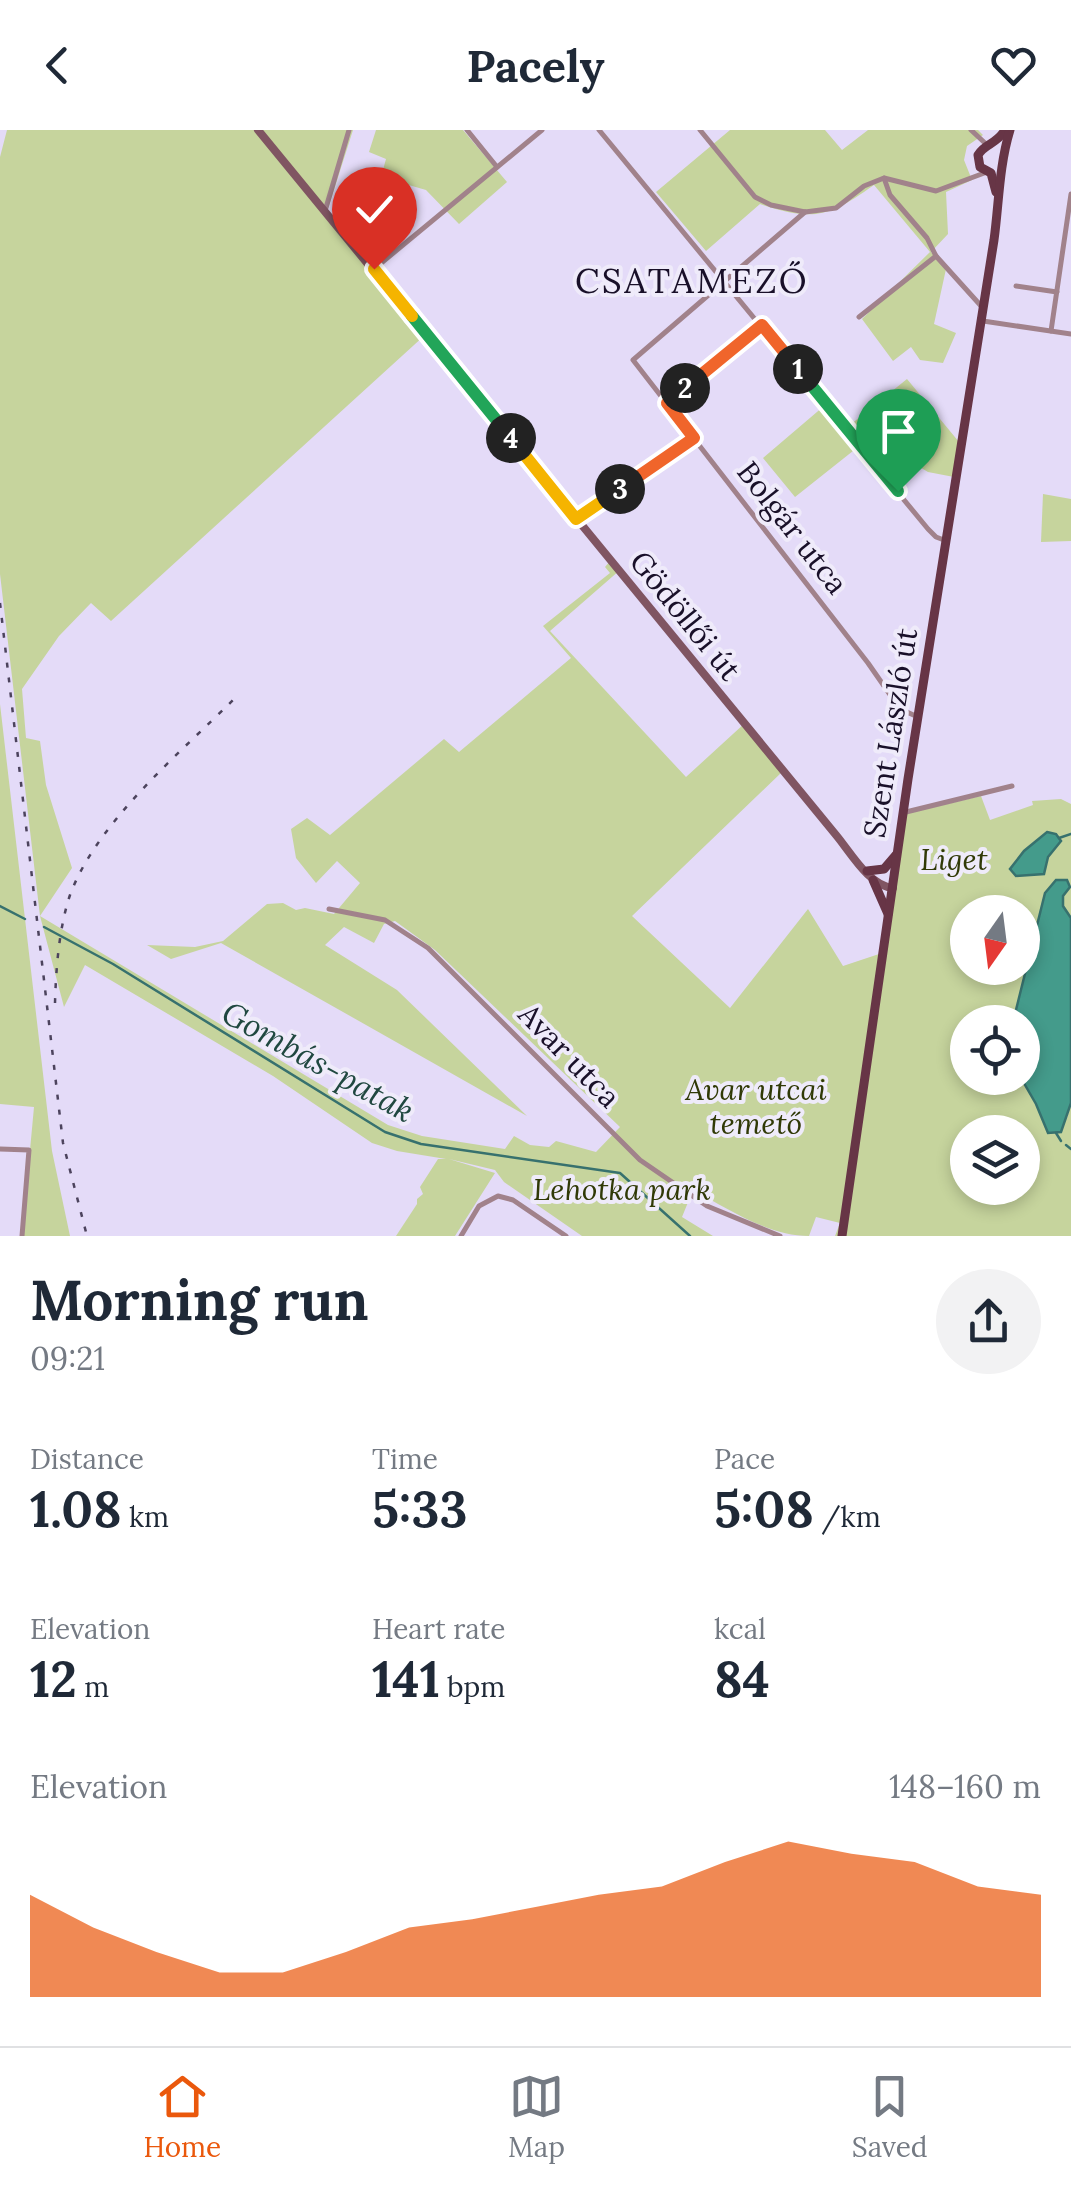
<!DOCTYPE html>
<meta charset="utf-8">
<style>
:root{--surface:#fff;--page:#f2f2f3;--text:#1f2937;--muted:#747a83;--line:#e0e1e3;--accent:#ea580c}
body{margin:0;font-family:Lora,serif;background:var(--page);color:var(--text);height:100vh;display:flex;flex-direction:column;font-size:38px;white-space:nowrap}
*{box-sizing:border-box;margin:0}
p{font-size:32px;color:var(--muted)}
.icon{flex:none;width:55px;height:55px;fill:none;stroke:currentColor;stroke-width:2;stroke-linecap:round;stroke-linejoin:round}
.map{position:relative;height:1106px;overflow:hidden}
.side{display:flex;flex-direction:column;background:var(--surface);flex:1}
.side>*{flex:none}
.needle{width:65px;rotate:194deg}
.controls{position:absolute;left:950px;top:765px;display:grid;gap:20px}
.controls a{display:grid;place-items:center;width:90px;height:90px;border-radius:50%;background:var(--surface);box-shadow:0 5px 15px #0003;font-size:50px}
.pin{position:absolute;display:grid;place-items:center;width:85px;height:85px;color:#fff;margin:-102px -42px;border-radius:50% 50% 50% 0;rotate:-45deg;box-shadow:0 0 10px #0007}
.pin .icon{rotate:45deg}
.km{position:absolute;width:50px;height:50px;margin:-25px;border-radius:50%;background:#222;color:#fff;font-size:28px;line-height:50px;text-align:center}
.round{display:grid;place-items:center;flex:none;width:105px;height:105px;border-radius:52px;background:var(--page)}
.headline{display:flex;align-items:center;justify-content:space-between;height:170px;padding:0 30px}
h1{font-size:55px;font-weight:700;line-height:75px}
.figures{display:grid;grid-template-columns:repeat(3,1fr);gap:15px;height:170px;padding:10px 30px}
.figures div{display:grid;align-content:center}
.figures b{font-size:50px;font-weight:700}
.figures small{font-size:28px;font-weight:400}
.figures p{font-size:28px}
.chart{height:280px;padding:20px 30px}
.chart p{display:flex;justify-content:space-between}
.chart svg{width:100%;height:180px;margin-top:10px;fill:var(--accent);opacity:.7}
header{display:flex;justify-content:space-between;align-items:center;height:130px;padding:0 30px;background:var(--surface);font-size:45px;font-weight:700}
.dock{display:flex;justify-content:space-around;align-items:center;height:140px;border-top:2px solid var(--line);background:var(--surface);font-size:28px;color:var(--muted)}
.dock a{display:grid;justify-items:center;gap:5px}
.dock .active{color:var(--accent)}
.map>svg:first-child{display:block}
.green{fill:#c6d49d;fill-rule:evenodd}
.water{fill:#449b8b;stroke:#37716e;stroke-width:2.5}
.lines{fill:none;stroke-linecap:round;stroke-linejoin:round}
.stream{stroke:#37716e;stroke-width:2.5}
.minor{stroke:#a1828b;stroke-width:5}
.secondary{stroke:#805562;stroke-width:8}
.primary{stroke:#673546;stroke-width:9}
.rail{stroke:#4c435d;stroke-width:2.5;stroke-dasharray:5 10;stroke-linecap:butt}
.split-1-casing{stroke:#fff;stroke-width:20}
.split-2-casing{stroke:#fff;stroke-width:20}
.split-3-casing{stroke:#fff;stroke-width:20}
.split-4-casing{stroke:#fff;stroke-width:20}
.split-5-casing{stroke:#fff;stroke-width:20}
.split-6-casing{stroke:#fff;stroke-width:20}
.split-1{stroke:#22a559;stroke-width:12}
.split-2{stroke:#f0652b;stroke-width:12}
.split-3{stroke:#f0652b;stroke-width:12}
.split-4{stroke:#f5b400;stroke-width:12}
.split-5{stroke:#22a559;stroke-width:12}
.split-6{stroke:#f5b400;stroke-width:12}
.labels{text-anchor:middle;stroke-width:8;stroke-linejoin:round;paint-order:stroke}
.street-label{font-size:30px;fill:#191029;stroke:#efebfa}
.park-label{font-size:30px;font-style:italic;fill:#303906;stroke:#efebfa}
.water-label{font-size:32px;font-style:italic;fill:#204840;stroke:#efebfa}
.quarter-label{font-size:35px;letter-spacing:2.5px;fill:#191029;stroke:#efebfa}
</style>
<header><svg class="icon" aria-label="back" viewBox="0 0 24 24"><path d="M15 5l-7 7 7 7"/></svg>Pacely<svg class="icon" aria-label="heart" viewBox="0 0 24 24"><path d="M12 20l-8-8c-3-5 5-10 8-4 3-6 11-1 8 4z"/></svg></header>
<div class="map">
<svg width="1071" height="1106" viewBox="0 0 1071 1106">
<rect width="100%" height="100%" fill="#e4dbf8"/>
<!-- green -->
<g class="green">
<path d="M7,0H353L326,85L425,205L111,491L91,473L59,506L22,559L26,608L40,611L46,655L72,738L40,786L388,995L422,1006L505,1019L514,1006L530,1015L549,1017L556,1011L596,1022L620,997L435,820L395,791L384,794L374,813L344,797L325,815L397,860L527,986L221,813L171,829L147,815L195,817L223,811L267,774L283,773L296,780L305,778L334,784L360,753L337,731L316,753L296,728L291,699L307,688L330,705L444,609L459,622L571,528L543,496L610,443L605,437L611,430L620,440L550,501L686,647L745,593L782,642L632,786L730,878L808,779L843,836L882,823L900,685L981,666L990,690L1033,675L1032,671L1061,669L1071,674V788L1063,776V766L1045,763L1013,892H968V948H1021L1045,991L1067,988L1071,973V1106H835L840,1093L816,1087L809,1106C769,1106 728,1079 693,1060L682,1087L713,1106H582L504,1052L495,1040L449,1029L495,1043L455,1106H396L417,1074V1069L423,1064L420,1057L438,1029H446L397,1021L372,1013L273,946L85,835L64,877L40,786L0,444V27ZM1061,711L1048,727L1044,744L1010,738L1024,721ZM968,782H1022V838H968ZM968,1002H1022V1058H968Z"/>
<polygon points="376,0 463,0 507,52 459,94 426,60 381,47 386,29 369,22"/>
<path d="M730,0H825L842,20L868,0H978L983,5L967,16L964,30L972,50L946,62L948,104L931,122L946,139L934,194L956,203L943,233L920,230L911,217L893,231L862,189L930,122L874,55C829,87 814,92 760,74L706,121L656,62Z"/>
<polygon points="907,249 959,312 954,347 928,342 896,323 888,326 881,345 858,317 795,367 763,328 824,276 845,299"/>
<polygon points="1043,364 1071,369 1071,411 1041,412"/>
<polygon points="0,574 52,1021 70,1106 22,1106 34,977 0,974"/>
</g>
<!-- water -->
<g class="water">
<polygon points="1047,702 1056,704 1061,711 1048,727 1044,744 1016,746 1010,739 1024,721"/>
<polygon points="1056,750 1067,750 1070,757 1063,766 1063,776 1071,788 1071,973 1061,1002 1048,1003 1036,974 1021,948 1022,892 1013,892 1045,763"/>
</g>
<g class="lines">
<!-- stream -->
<g class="stream">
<polyline points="1059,708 1071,704"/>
<polyline points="0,776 25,789"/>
<polyline points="44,797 113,834 385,1002 421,1014 620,1043 690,1106"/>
<polyline points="1056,1003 1061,1011"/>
<polyline points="1066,1015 1071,1019"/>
</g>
<!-- minor -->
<g class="minor">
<polyline points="467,0 497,37"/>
<polyline points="599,0 928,399 936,407 944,410"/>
<polyline points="700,0 755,67 771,75 805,82 836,78 864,56 884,48 936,61 987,42"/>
<polyline points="971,0 986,14"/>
<polyline points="884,48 890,65 927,108 936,126 982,177"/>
<polyline points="325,81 349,0"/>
<polyline points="805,82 633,230 868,533 900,579 918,587"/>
<polyline points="374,139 542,0"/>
<polyline points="1016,156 1057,162"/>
<polyline points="859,187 936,126"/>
<polyline points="983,191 1071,204"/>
<polyline points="1051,201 1071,64"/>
<polyline points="667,273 761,195"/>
<polyline points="577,389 694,308"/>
<polyline points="906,682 1012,656"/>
<polyline points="329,779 385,790 428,818 640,1030 707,1076 780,1106"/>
<polyline points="0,1019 29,1020 22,1106"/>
<polyline points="461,1106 479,1076 498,1066 513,1070 566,1106"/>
</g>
<!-- secondary -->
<path class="secondary" d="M258,0L836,705C851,723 869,756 893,758"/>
<!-- primary -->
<g class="primary">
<path d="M996,62L991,43L980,37L978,25C985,13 996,15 1005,0"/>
<polyline points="867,741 884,739 896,725"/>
<polyline points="873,750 888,784"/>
<path d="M842,1106L908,649L994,110C999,73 999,36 1010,0"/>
</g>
<!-- rail -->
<g class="rail">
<polyline points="0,473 63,1013 87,1106"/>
<path d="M55,873C56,838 59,798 70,765C97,692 179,624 233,570"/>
</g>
</g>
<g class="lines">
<!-- split-1 casing -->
<g class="split-1-casing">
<polyline id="split-1" points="798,239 898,361"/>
</g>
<!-- split-2 casing -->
<g class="split-2-casing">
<polyline id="split-2" points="685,258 762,195 798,239"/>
</g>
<!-- split-3 casing -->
<g class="split-3-casing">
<polyline id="split-3" points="620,359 694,308 667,273 685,258"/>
</g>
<!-- split-4 casing -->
<g class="split-4-casing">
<polyline id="split-4" points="511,308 576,389 620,359"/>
</g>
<!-- split-5 casing -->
<g class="split-5-casing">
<polyline id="split-5" points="412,186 511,308"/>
</g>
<!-- split-6 casing -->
<g class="split-6-casing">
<polyline id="split-6" points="374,139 412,186"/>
</g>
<!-- split-1 -->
<use href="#split-1" class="split-1"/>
<!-- split-2 -->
<use href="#split-2" class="split-2"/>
<!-- split-3 -->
<use href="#split-3" class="split-3"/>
<!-- split-4 -->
<use href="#split-4" class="split-4"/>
<!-- split-5 -->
<use href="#split-5" class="split-5"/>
<!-- split-6 -->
<use href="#split-6" class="split-6"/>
</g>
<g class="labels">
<!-- street labels -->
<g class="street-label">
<text transform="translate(792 398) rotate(52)" y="10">Bolgár utca</text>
<text transform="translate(685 486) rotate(51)" y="10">Gödöllői út</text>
<text transform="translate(891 603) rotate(-81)" y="10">Szent László út</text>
<text transform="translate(569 926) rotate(46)" y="10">Avar utca</text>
</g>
<!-- park labels -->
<g class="park-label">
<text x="954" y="740">Liget</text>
<text x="756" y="970">Avar utcai<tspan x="756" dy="34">temető</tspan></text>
<text x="622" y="1070">Lehotka park</text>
</g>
<!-- water labels -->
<g class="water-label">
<text transform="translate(318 932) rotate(29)" y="11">Gombás-patak</text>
</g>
<!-- quarter labels -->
<g class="quarter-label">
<text x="692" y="163">CSATAMEZŐ</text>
</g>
</g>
</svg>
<div class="controls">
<a><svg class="needle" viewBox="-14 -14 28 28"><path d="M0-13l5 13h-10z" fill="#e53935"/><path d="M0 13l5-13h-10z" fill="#747a83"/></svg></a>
<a><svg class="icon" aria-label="locate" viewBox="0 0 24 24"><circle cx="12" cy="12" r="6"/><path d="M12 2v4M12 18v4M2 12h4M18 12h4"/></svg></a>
<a><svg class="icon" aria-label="layers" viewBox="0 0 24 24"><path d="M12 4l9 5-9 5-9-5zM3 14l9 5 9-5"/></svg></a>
</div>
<div class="pin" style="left:898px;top:361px;background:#1e9e55"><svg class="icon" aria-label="arrive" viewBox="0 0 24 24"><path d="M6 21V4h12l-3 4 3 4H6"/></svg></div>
<div class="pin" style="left:374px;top:139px;background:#d93025"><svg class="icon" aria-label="check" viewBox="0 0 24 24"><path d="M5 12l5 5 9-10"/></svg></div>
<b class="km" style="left:798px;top:239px">1</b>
<b class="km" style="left:685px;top:258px">2</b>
<b class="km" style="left:620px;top:359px">3</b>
<b class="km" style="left:511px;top:308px">4</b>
</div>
<section class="side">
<div class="headline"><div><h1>Morning run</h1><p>09:21</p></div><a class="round"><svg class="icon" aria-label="share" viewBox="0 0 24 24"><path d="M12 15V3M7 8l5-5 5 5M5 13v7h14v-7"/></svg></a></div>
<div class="figures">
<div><p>Distance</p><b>1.08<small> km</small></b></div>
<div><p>Time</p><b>5:33</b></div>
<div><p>Pace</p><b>5:08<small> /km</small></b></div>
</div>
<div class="figures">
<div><p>Elevation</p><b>12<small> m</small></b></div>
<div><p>Heart rate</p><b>141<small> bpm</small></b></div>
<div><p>kcal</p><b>84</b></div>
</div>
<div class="chart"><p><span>Elevation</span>148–160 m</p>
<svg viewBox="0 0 160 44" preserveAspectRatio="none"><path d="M0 44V19L10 27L20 33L30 38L40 38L50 33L60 27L70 25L80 22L90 19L100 17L110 11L120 6L130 9L140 11L150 17L160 19V44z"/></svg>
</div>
</section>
<nav class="dock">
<a class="active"><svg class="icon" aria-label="home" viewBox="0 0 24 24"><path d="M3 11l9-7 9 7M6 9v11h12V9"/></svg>Home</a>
<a><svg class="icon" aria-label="map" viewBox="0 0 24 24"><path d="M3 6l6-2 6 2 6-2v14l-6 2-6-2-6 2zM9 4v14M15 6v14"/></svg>Map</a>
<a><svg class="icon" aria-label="saved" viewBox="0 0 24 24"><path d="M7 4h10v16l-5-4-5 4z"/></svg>Saved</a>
</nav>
